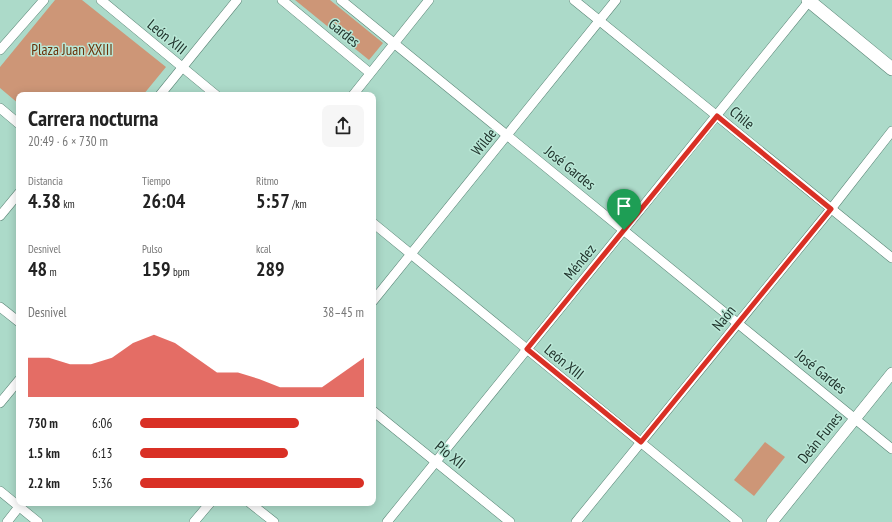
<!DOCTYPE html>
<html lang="es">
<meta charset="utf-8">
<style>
:root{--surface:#fff;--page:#f6f6f6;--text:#222;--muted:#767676;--accent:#d93025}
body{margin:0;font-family:"PT Sans Narrow",sans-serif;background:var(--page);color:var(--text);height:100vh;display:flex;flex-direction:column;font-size:15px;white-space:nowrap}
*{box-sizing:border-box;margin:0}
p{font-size:13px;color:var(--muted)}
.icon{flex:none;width:22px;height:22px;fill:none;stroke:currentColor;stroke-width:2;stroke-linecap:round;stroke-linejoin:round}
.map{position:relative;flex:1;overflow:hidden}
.sheet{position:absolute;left:16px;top:92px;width:360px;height:414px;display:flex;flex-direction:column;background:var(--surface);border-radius:8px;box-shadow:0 2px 10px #0003}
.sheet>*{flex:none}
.pin{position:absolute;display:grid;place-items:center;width:34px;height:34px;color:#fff;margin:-41px -17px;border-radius:50% 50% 50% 0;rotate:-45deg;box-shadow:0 0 4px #0007}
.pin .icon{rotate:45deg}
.round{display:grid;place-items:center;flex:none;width:42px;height:42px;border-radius:8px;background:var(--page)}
.headline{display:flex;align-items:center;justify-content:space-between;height:68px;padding:0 12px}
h1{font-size:22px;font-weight:700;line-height:30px}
.stats{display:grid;grid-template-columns:repeat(3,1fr);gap:6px;height:68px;padding:4px 12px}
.stats div{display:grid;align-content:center}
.stats b{font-size:20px;font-weight:700}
.stats small{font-size:11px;font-weight:400}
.stats p{font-size:11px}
.chart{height:112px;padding:8px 12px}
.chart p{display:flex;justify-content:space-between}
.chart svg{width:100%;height:72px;margin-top:4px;fill:var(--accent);opacity:.7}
ul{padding:0 12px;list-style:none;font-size:13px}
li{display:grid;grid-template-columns:64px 48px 1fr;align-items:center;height:30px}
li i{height:10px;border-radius:5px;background:var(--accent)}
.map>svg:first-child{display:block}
.green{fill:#cd9677}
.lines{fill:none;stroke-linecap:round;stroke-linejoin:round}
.minor-casing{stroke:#5a8576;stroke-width:10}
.tertiary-casing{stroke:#5a8576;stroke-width:12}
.secondary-casing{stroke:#5a8576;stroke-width:14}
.minor{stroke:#fff;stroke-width:9}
.tertiary{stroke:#fff;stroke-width:11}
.secondary{stroke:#fff;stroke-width:13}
.route-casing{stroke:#fff;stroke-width:8}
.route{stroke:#d93025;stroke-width:5}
.labels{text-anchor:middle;stroke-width:3;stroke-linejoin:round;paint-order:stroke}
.street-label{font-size:15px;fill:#20332c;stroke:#b9e7d6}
.park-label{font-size:15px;fill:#6a330b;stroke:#b9e7d6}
</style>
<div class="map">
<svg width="892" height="522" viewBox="0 0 892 522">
<rect width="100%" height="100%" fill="#acdac9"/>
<!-- green -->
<g class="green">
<polygon points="55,0 82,0 166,67 143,95 19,95 19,104 0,88 0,67"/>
<polygon points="295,0 330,0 383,43 369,60"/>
<polygon points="765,442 785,457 754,496 734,480"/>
</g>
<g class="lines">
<!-- minor casing -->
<g class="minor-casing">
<g id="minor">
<polyline points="101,0 216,95"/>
<polyline points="282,0 370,73"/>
<polyline points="341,0 892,449"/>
<polyline points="574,0 892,258"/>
<polyline points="0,50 44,0"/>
<polyline points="160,95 237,0"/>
<polyline points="353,95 429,0"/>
<polyline points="0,108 19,124"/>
<polyline points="0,216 19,193"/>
<polyline points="373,223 738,522"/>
<polyline points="373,301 616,0"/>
<polyline points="0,307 19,322"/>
<polyline points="0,403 19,380"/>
<polyline points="373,411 510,522"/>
<polyline points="0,491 38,522"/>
<polyline points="250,503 274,522"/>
<polyline points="7,522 22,503"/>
<polyline points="194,522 210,503"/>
<polyline points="387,522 810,0"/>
<polyline points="576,522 831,209 892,131"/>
</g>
</g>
<!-- tertiary casing -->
<g class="tertiary-casing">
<polyline id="tertiary" points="772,522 892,373"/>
</g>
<!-- secondary casing -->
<g class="secondary-casing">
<polyline id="secondary" points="808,0 892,69"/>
</g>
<!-- minor -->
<use href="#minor" class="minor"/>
<!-- tertiary -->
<use href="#tertiary" class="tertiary"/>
<!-- secondary -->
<use href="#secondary" class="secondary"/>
</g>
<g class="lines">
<!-- route casing -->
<g class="route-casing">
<polygon id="route" points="717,116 831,209 641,442 527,349"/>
</g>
<!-- route -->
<use href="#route" class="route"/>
</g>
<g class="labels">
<!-- street labels -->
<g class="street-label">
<text transform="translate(344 33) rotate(39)" y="5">Gardes</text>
<text transform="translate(167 37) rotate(39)" y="5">León XIII</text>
<text transform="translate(742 118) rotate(39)" y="5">Chile</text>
<text transform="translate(484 142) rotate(-51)" y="5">Wilde</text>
<text transform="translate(570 168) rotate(39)" y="5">José Gardes</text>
<text transform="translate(580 262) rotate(-51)" y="5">Méndez</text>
<text transform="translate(724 318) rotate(-51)" y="5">Naón</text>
<text transform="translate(564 362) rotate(39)" y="5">León XIII</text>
<text transform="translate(821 372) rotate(39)" y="5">José Gardes</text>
<text transform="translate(820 438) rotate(-51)" y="5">Deán Funes</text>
<text transform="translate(450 455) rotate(39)" y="5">Pío XII</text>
</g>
<!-- park labels -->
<g class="park-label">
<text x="72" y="55">Plaza Juan XXIII</text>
</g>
</g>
</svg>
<div class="pin" style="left:624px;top:230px;background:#1e9e55"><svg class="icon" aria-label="arrive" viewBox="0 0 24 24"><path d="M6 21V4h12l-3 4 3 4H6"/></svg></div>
<section class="sheet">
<div class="headline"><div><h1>Carrera nocturna</h1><p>20:49 · 6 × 730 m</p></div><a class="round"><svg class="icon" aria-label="share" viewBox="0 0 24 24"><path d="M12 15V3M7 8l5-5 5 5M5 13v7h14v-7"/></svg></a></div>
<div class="stats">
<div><p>Distancia</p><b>4.38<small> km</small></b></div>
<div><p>Tiempo</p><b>26:04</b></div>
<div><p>Ritmo</p><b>5:57<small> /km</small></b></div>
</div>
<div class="stats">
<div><p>Desnivel</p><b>48<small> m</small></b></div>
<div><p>Pulso</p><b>159<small> bpm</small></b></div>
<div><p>kcal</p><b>289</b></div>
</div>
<div class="chart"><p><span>Desnivel</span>38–45 m</p>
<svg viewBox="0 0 160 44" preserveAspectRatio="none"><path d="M0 44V20L10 20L20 24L30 24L40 20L50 11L60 6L70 11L80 20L90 29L100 29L110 33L120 38L130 38L140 38L150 29L160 20V44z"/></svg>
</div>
<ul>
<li><b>730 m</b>6:06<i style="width:71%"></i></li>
<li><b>1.5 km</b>6:13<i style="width:66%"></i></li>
<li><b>2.2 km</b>5:36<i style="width:100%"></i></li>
</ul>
</section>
</div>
